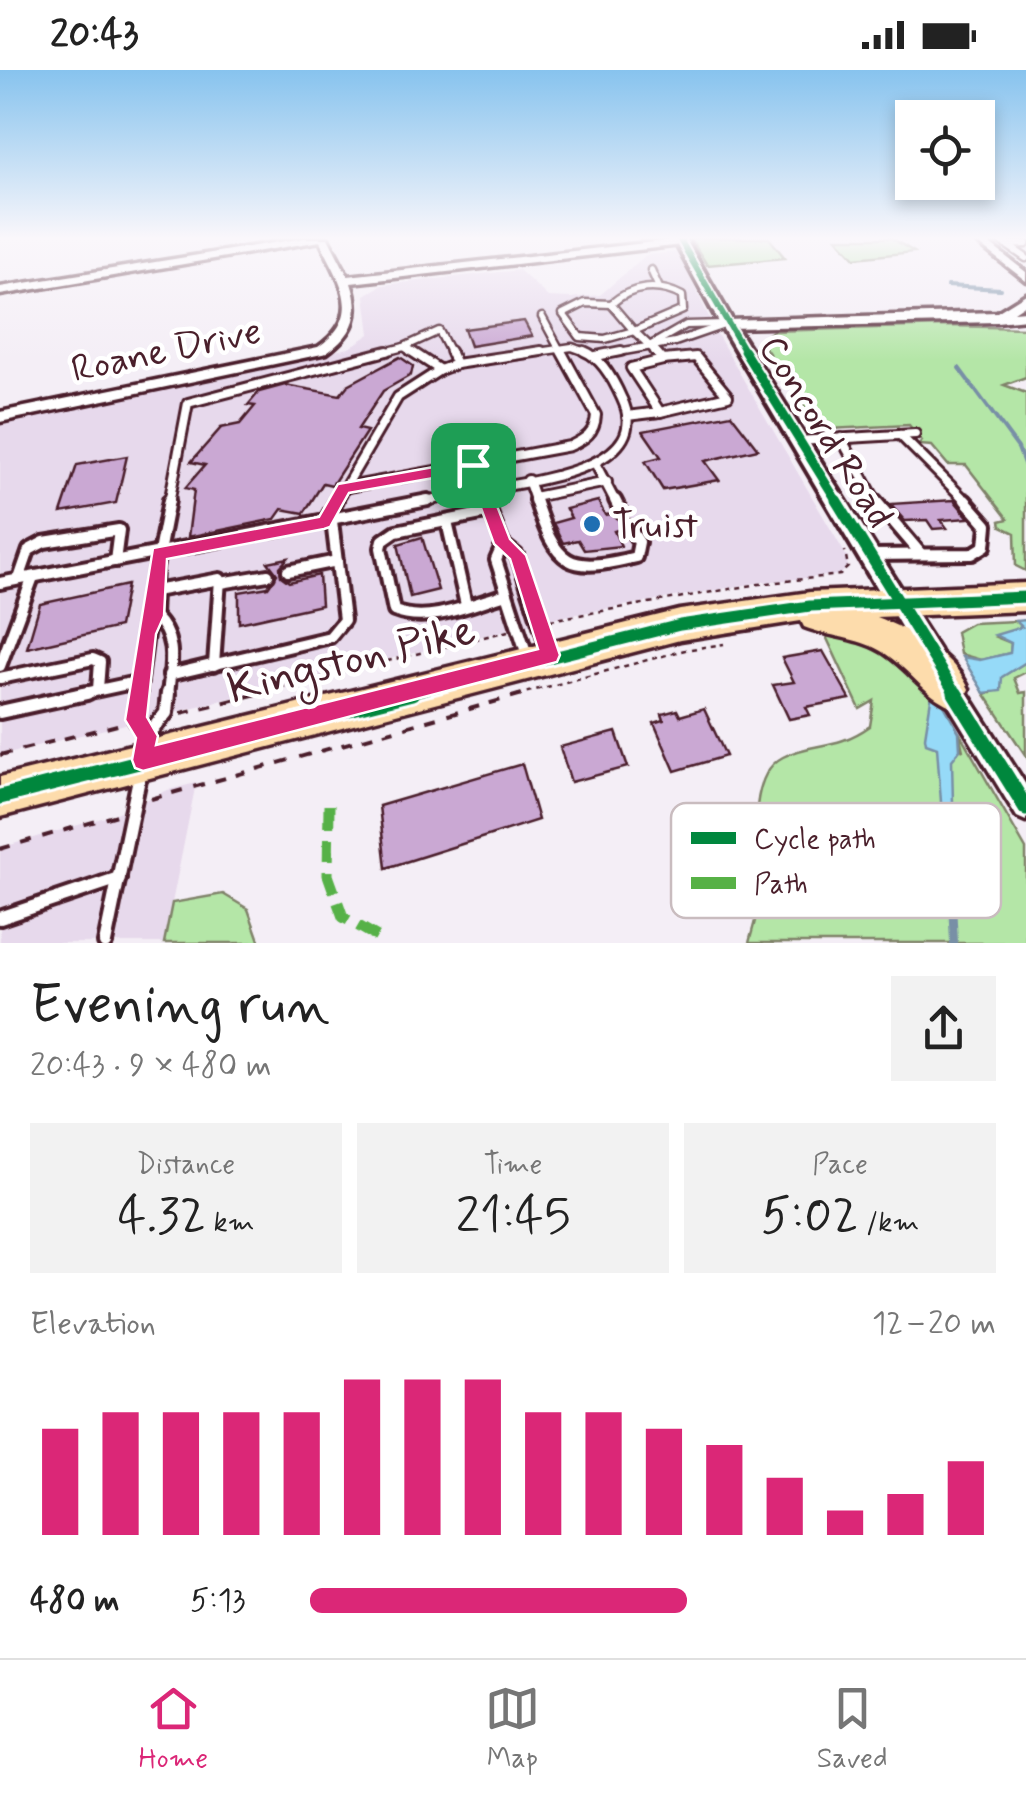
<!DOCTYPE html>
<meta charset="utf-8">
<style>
:root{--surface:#fff;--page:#f2f2f2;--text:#222;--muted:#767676;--line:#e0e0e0;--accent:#db2777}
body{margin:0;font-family:Mynerve,sans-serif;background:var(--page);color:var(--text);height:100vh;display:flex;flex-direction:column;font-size:38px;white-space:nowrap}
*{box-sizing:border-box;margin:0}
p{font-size:32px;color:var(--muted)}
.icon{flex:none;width:55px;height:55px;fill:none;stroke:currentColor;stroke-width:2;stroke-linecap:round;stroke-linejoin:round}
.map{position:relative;height:873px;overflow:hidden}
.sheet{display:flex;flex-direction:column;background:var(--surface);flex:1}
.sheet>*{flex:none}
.buttons{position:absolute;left:895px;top:30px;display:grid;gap:20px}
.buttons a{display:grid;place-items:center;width:100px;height:100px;border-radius:0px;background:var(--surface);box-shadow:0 5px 15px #0003;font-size:50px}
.pin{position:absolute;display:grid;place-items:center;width:85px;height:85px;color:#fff;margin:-42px;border-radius:20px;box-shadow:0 5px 15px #0006}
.round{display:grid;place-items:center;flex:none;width:105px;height:105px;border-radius:0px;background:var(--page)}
.summary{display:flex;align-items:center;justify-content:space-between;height:170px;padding:0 30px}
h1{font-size:55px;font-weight:600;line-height:75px}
.stats{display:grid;grid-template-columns:repeat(3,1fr);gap:15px;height:170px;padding:10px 30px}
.stats div{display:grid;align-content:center;border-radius:0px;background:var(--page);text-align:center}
.stats b{font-size:50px;font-weight:600}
.stats small{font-size:28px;font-weight:400}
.stats p{font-size:28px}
.chart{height:280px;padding:20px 30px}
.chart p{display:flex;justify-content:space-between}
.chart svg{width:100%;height:180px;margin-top:10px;stroke:var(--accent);stroke-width:6}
ul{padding:0 30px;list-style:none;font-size:32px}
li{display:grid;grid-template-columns:160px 120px 1fr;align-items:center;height:75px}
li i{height:25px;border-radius:12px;background:var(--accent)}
.status{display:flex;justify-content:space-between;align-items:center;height:70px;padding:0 50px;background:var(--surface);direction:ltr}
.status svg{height:28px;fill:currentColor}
.menu{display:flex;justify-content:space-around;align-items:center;height:140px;border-top:2px solid var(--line);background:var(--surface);font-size:28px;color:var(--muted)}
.menu a{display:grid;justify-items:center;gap:5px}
.menu .on{color:var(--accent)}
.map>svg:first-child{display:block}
.built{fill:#e7d9ec}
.green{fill:#b4e6a7;stroke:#7f8269;stroke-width:2.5}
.water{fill:#96daf8;stroke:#788fa6;stroke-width:2.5}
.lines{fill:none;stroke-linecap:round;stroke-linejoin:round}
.stream-far1{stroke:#788fa6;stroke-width:4}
.stream{stroke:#788fa6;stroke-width:8}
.building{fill:#caa8d3;stroke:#4a1f2b;stroke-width:2.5}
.service-far3-casing{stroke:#4a1f2b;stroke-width:11}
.service-far2-casing{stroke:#4a1f2b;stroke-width:14}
.service-far1-casing{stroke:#4a1f2b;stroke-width:18}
.service-casing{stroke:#4a1f2b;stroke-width:20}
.minor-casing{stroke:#4a1f2b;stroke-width:7}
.tertiary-casing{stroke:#4a1f2b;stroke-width:8}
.primary-casing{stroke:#4a1f2b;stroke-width:7}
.path-far1{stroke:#4a1f2b;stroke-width:2.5;stroke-dasharray:5 5;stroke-linecap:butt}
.path{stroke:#4a1f2b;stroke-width:4;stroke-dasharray:11 11;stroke-linecap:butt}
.service-far3{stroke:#fff;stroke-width:6}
.service-far2{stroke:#fff;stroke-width:8}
.service-far1{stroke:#fff;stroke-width:10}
.service{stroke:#fff;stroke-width:12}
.minor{fill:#fff;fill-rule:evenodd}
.tertiary{fill:#fff;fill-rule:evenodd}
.primary{fill:#fddcac;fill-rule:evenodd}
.quiet{stroke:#57b146;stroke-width:11;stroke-dasharray:22 11;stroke-linecap:butt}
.cycleway-far3-casing{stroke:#fff;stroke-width:10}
.cycleway-far2-casing{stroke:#fff;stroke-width:14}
.cycleway-far1-casing{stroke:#fff;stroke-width:18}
.cycleway-casing{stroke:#fff;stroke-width:21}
.cycleway-far3{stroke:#00873e;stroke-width:6}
.cycleway-far2{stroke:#00873e;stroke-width:9}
.cycleway-far1{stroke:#00873e;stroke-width:11}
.cycleway{stroke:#00873e;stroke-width:15}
.route{fill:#db2777;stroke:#fff;stroke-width:2.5;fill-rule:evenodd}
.poi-dot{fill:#1f6fb2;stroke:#fff;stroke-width:4}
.labels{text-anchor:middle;stroke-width:9;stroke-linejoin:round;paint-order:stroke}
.street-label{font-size:38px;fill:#4a1f2b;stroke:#fff}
.poi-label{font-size:38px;fill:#4a1f2b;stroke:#fff;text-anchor:start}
.near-street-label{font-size:45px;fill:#4a1f2b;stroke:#fff}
.key{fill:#fff;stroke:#c9bcbf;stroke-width:2.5}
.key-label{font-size:28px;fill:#4a1f2b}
</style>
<div class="status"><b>20:43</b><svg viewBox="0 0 49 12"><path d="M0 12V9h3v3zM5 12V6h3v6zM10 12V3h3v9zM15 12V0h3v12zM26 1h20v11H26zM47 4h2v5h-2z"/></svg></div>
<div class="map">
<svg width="1026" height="873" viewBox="0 0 1026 873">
<rect width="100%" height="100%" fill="#f4eef6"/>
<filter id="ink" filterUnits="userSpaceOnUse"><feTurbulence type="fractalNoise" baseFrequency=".01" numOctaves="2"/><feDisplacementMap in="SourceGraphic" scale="20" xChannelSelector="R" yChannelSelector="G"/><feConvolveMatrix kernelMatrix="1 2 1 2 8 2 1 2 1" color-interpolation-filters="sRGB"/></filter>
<g filter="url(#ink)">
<!-- built -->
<g class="built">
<polygon points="678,182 718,266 847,487 848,497 840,505 762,512 559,547 0,685 0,351 349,278 370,264 365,225 382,215 519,200 548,227 570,228 600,225 646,185"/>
<polygon points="196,713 164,873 0,873 0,778 112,745 168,720"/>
</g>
<!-- green -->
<g class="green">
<polygon points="690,168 769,168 785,188 707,195"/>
<polygon points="837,168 891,168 914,182 855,188"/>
<polygon points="947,256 1026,258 1026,307 1004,315 1026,323 1026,501 1016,496 1015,463 1001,456 1000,451 1008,449 966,395 948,395 932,376 919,375 922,371 909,355 829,359 818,357 760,270 773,261"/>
<polygon points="1016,551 1023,557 996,567 1011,573 1010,583 981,590 960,584 956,562 972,553"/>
<path d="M824,562L862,563L919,597L952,667L963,681L959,662L1026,779V873H749C752,861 757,847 758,835C761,798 741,708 783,687C814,671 835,681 870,656L874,631L860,639Z"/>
<polygon points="1026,592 1026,602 1014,608 1020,623 1026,622 1026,686 984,623 991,623 1001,607"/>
<polygon points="223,824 248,839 260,873 164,873 172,833"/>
</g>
<!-- water -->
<g class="water">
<polygon points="1026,550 1026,592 1002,607 1001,621 984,623 962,587 980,590 1010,583 1011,573 995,565 1022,557 1016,551"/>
<polygon points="933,616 959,662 960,680 952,690 954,776 944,773 937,677 926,673 925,667"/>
</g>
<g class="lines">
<!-- stream-far1 -->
<g class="stream-far1">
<polyline points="947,216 1001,219"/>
<polyline points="959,298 1018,378 1026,399"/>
</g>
<!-- stream -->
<polyline class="stream" points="949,771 954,873"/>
</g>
<!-- building -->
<g class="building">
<polygon points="524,251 532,266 470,276 464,259"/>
<polygon points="400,287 413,296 411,305 383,321 358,359 367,361 332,415 323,413 304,443 282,439 275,449 188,467 194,420 185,418 205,395 191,392 221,358 240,354 255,336 248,335 259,322 285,315 340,325 348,315"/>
<polygon points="731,344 758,379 705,391 719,410 663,420 645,391 661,387 643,361"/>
<polygon points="127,386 116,433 61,443 77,395"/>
<polygon points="954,430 969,448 941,450 947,458 933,459 927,450 905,451 890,434"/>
<polygon points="598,431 605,445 612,444 624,450 621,459 614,461 621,476 584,480 578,470 563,473 553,453 571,448 566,439"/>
<polygon points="422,467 438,520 410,527 398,474"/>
<polygon points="288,488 280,497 281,506 289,512 319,505 321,535 239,553 239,522 268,517 277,504 268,492"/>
<polygon points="127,515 119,557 27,578 40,534"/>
<polygon points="823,581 850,629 806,637 810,645 789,649 773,615 794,612 782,588"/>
<polygon points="704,639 726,686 675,701 654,653 664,650 662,644 677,640 680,646"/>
<polygon points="616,662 628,697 571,712 560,677"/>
<polygon points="522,694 538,750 386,798 379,736"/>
</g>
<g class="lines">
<!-- service-far3 casing -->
<g class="service-far3-casing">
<g id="service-far3">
<polyline points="997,168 1026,188"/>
<polyline points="1006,175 1026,174"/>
<polyline points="651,200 659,218"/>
<polyline points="611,234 634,261"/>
<polyline points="611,234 585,233 563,244 580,267 605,269 634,261"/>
<path d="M611,234C631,216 658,213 682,226L683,240L634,261"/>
<polyline points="542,247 562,284"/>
<polyline points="634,261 658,284"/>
<polyline points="651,275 686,255 726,254"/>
<polyline points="404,277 439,261 451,284"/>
<polyline points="377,284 404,277 415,284"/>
<polyline points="524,284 572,277 591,284"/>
<polyline points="607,284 675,272 727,254"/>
</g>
</g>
<!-- service-far2 casing -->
<g class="service-far2-casing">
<g id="service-far2">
<polyline points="411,281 440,300 456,294 541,281"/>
<polyline points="450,281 456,294"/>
<polyline points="596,286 621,281"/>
<polyline points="660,342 728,326 696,287 663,290"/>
<polyline points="627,346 660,342 631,298 663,290 655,281"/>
<polyline points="900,365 968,433"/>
<polyline points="841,368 877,433"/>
<polyline points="798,371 915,364"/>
<polyline points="595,393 616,433"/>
<polyline points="528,410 536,433"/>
<path d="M343,418L570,376C585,369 595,363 596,345L561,281"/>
<polyline points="534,427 607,412"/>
<polyline points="169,433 188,333 387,281"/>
<polyline points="336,433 398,327 440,300"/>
<polyline points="415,433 482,420 464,370"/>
<path d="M487,433L482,420C526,412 656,400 622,329C614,311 602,288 584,281"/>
</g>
</g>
<!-- service-far1 casing -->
<g class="service-far1-casing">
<g id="service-far1">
<polyline points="486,430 503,474"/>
<path d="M535,430C557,496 567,504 636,487L639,472L629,457"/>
<polyline points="615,430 621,442"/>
<polyline points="875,430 921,484"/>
<path d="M491,442L396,461L383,470L381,478L394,541C429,555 472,534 506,524"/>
<polyline points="447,452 466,535"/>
<polyline points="324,453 337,430"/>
<polyline points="868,485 972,484 985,476 987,455 965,430"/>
<polyline points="288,501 337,491"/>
<polyline points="19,509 29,480 44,472 119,460 115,491"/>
<polyline points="0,513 428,430"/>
<polyline points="221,513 268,505"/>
<polyline points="155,521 220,509 214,595"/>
<path d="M154,546C178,569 171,594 168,625"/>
<polyline points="154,546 156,498 169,430"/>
<polyline points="527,585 496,490 503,474 517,485 549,583"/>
<polyline points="0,596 33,507"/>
<polyline points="169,605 330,567 344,550 332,451"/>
<polyline points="0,608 93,589 100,592 98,619"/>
<polyline points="76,625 141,611"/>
<polyline points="139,625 147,564 154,546"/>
</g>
</g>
<!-- service casing -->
<g class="service-casing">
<g id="service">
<polyline points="139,623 136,650 147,666 166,643 168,623"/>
<polyline points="0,642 87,623"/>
<polyline points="0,848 119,808"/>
<polyline points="105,873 141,699"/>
</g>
</g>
<!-- minor casing -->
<g class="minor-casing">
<g id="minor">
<path d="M304,168H328L348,206L681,169L686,172L681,175L351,213C362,245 354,263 327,283L0,352V342L318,277C365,244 340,213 320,171L0,225V217Z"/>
<polygon points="971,168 982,168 1026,202 1026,211"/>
<polygon points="1026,224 1026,234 1014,242 1026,241 1026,249 997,252 727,258 721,254 727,250 997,242"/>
<polygon points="897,523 904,526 939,580 942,587 939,594 931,597 923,594 890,538 887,532 890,526"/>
<polygon points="948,602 956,605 1026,715 1026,751 1017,747 940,621 937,613 940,605"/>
</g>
</g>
<!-- tertiary casing -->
<g class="tertiary-casing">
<polygon id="tertiary" points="673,168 685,168 734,254 905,525 908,532 905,539 897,542 889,539 720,254"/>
</g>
<!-- primary casing -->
<g class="primary-casing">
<path id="primary" d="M1026,513V541L876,547C910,560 954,584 969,619L963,631L951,636C924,625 907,596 881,581C857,567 829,567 804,557L801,551L680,570L0,747V707L680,540L810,522Z"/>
</g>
<!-- path-far1 -->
<g class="path-far1">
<polyline points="550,550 759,514 840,505 848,497 845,481"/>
<polyline points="251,625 508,561"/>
<polyline points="517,625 685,580 724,574"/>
</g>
<!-- path -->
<g class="path">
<polyline points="181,643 261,623"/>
<polyline points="0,685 125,653"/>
<polyline points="151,729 526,623"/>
<polyline points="0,779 117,745"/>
</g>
<!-- service-far3 -->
<use href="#service-far3" class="service-far3"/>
<!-- service-far2 -->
<use href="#service-far2" class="service-far2"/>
<!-- service-far1 -->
<use href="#service-far1" class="service-far1"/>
<!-- service -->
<use href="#service" class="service"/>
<!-- minor -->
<use href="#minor" class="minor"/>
<!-- tertiary -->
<use href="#tertiary" class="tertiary"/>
<!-- primary -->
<use href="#primary" class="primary"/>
<!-- quiet -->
<polyline class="quiet" points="329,735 328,805 343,847 381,869"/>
<!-- cycleway-far3 casing -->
<g class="cycleway-far3-casing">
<polyline id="cycleway-far3" points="679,168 746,284"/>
</g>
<!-- cycleway-far2 casing -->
<g class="cycleway-far2-casing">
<polyline id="cycleway-far2" points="744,281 838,433"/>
</g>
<!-- cycleway-far1 casing -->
<g class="cycleway-far1-casing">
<g id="cycleway-far1">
<polyline points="836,430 956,625"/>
<polyline points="402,625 680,555 810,536 1026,527"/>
</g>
</g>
<!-- cycleway casing -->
<g class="cycleway-casing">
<g id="cycleway">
<polyline points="955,623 1026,738"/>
<polyline points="0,727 412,623"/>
</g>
</g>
<!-- cycleway-far3 -->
<use href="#cycleway-far3" class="cycleway-far3"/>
<!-- cycleway-far2 -->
<use href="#cycleway-far2" class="cycleway-far2"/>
<!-- cycleway-far1 -->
<use href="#cycleway-far1" class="cycleway-far1"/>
<!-- cycleway -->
<use href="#cycleway" class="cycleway"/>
</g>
</g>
<!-- sky -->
<linearGradient id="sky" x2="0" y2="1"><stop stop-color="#87c3ee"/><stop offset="0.58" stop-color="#faf7fb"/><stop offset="1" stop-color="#faf7fb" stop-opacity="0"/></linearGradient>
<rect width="1026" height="290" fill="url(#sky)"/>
<!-- route -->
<path class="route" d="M473,390L481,395L510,469L526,485L560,585L557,592L143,701L135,698L132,690L136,668L125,650L153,478L319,447L338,414ZM468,402L494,474L510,489L538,579L156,675L158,666L147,647L156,564L164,546L167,489L324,459L330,457L349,423Z"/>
<!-- markers -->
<circle class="poi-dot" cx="592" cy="454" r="10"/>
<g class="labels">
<!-- street labels -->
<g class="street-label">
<text transform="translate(166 279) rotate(-12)" y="13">Roane Drive</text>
<text transform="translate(827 361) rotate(58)" y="13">Concord Road</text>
</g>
<!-- poi labels -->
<g class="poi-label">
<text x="612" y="467">Truist</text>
</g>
<!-- near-street labels -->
<g class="near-street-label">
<text transform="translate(351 587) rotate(-14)" y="16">Kingston Pike</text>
</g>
</g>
<!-- legend -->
<rect x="671" y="733" width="330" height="115" rx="15" class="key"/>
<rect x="691" y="762" width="45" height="12" fill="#00873e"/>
<rect x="691" y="807" width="45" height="12" fill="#57b146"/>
<g class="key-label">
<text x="754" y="778">Cycle path</text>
<text x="754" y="823">Path</text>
</g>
</svg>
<div class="buttons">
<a><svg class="icon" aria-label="locate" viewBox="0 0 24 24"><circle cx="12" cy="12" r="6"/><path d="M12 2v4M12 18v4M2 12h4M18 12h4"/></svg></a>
</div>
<div class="pin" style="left:473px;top:395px;background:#1e9e55"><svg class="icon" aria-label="arrive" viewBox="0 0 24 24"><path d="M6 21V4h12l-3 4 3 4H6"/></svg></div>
</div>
<section class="sheet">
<div class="summary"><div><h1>Evening run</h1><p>20:43 · 9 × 480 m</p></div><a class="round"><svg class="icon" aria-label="share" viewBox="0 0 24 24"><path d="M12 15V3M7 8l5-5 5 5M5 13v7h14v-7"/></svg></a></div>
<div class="stats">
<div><p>Distance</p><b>4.32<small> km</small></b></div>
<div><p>Time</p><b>21:45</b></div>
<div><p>Pace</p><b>5:02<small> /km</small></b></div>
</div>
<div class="chart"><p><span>Elevation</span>12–20 m</p>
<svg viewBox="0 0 160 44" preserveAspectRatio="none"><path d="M5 44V18M15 44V14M25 44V14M35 44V14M45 44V14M55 44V6M65 44V6M75 44V6M85 44V14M95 44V14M105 44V18M115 44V22M125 44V30M135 44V38M145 44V34M155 44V26"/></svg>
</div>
<ul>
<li><b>480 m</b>5:13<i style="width:55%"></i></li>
</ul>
</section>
<nav class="menu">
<a class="on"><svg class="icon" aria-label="home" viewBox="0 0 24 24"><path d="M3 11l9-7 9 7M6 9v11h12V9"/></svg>Home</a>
<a><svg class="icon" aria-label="map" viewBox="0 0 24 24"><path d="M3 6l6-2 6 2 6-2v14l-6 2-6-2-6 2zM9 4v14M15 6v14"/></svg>Map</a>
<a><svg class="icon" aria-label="saved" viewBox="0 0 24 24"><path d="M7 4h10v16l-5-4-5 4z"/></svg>Saved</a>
</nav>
